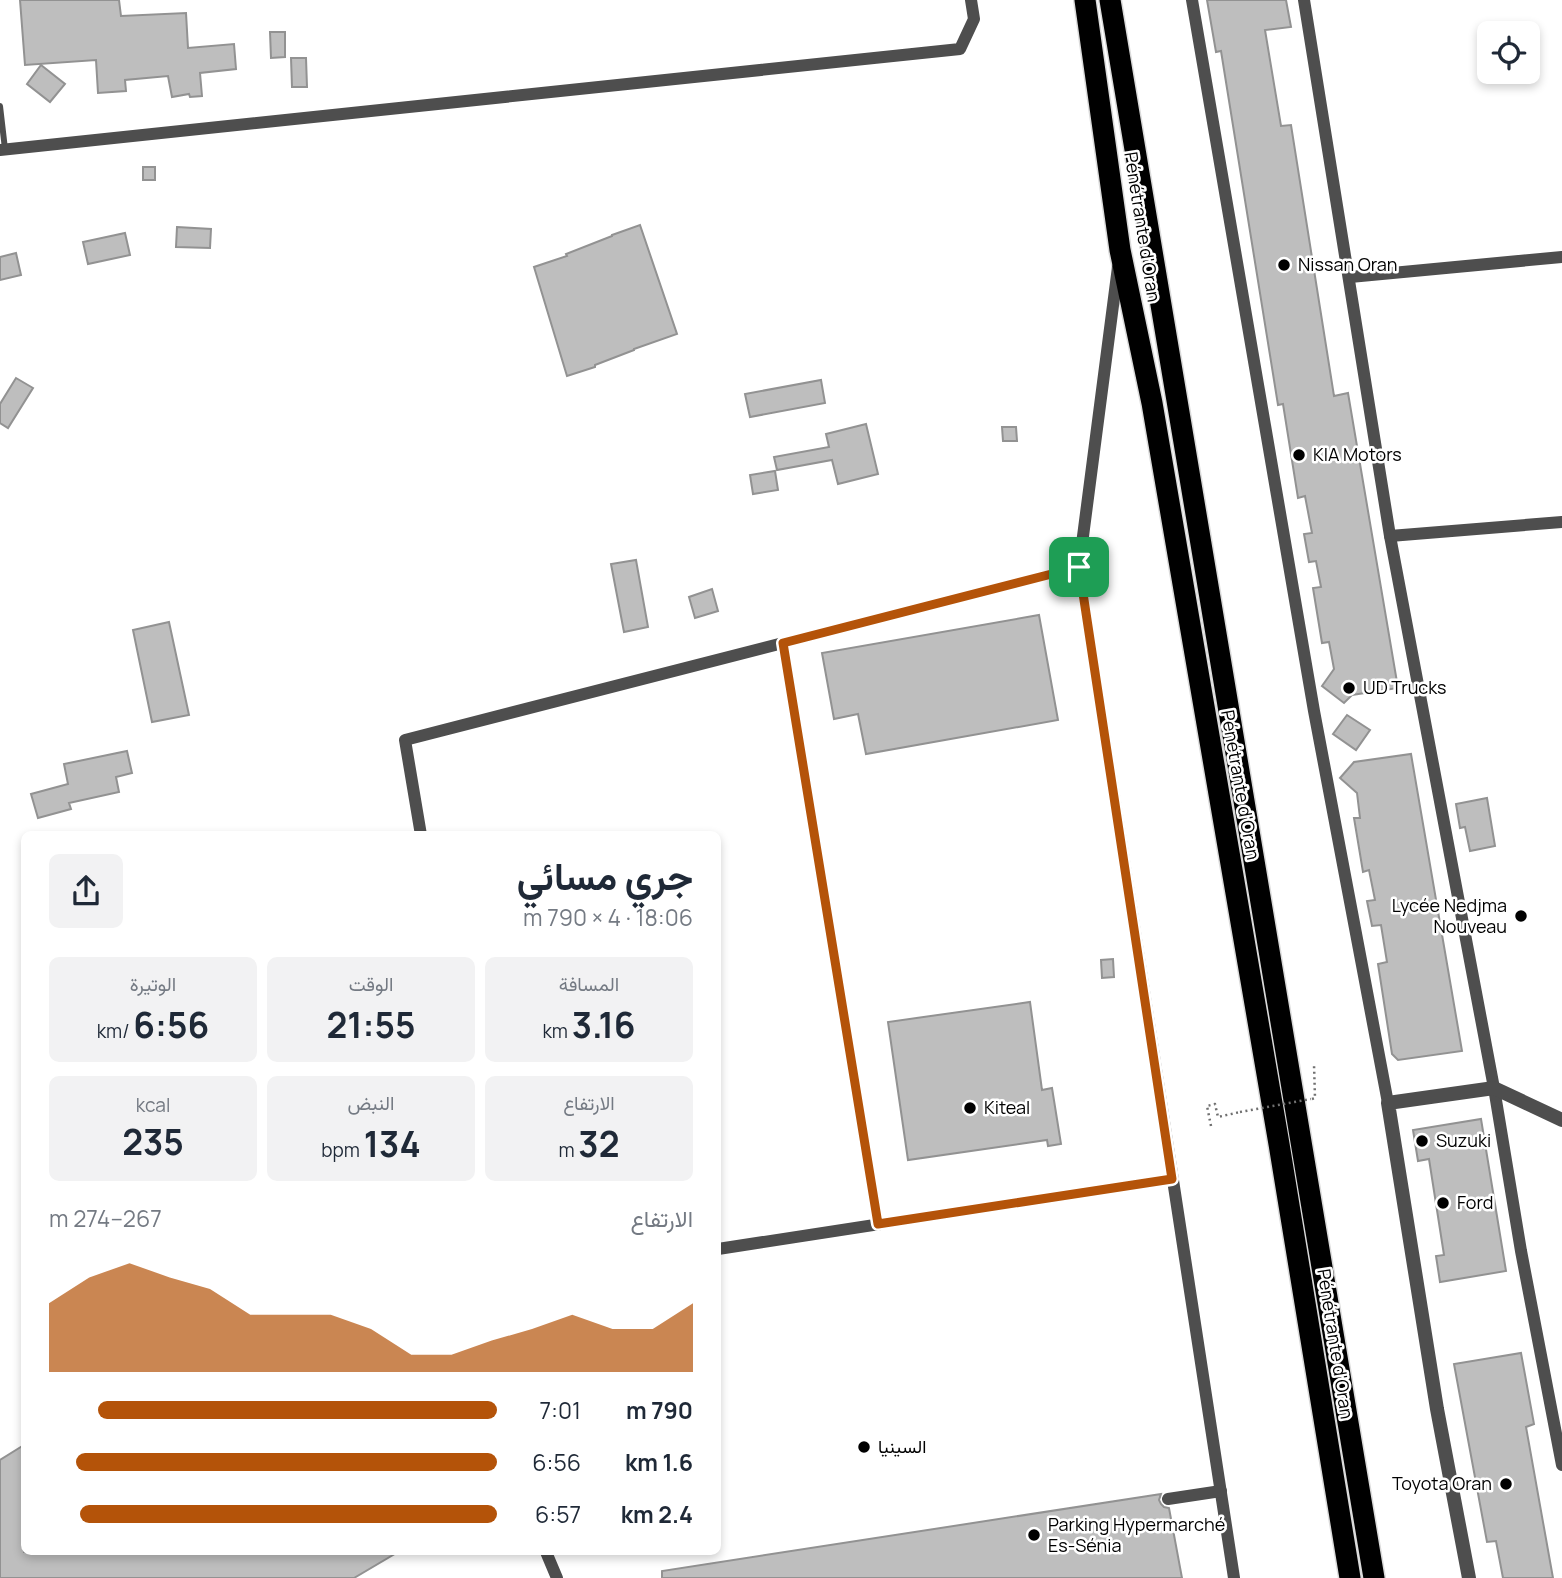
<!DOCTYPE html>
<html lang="ar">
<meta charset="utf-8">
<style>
:root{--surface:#fff;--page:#f2f2f3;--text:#1f2937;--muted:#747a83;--accent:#b45309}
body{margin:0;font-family:Manrope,Vazirmatn,sans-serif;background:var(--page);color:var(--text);direction:rtl;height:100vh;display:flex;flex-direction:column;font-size:26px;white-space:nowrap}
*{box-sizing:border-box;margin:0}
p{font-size:23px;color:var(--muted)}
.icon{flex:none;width:38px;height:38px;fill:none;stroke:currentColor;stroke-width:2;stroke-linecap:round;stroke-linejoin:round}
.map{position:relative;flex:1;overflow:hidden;direction:ltr}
.drawer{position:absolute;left:21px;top:831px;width:700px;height:724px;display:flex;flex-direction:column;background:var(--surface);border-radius:10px;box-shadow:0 4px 10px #0003;direction:rtl}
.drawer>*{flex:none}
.tools{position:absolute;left:1477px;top:21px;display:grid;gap:14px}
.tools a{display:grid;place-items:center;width:63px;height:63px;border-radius:10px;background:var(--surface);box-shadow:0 4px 10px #0003;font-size:35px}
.pin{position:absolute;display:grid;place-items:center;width:60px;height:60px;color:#fff;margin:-30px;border-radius:14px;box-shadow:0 4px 10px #0006}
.round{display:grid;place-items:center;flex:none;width:74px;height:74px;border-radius:10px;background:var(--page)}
.headline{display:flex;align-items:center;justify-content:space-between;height:119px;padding:0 28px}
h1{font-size:38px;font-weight:700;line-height:52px}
.stats{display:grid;grid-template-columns:repeat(3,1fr);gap:10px;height:119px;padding:7px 28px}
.stats div{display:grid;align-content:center;border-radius:10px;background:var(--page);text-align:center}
.stats b{font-size:35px;font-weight:700}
.stats small{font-size:19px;font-weight:400}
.stats p{font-size:19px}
.chart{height:196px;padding:14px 28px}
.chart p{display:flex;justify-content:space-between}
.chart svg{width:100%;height:126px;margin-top:7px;fill:var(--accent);opacity:.7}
ul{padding:0 28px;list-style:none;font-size:23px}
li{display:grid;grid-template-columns:112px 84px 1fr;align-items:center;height:52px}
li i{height:18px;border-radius:9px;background:var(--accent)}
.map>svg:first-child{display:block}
.building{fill:#bebebe;stroke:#929292;stroke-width:2}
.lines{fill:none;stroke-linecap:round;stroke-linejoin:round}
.motorway-casing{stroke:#dbdbdb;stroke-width:24}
.path{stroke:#707070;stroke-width:2.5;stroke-dasharray:2 3.5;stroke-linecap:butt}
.service{stroke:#4e4e4e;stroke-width:6}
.minor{stroke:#4e4e4e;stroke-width:12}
.tertiary{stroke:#4e4e4e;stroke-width:14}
.motorway{stroke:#000;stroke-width:21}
.path-bridge{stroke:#707070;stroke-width:2.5;stroke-dasharray:2 3.5;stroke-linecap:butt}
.route-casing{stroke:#fff;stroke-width:14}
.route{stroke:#b45309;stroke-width:9}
.poi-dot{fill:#000;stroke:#fff;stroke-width:2.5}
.labels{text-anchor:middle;stroke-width:5;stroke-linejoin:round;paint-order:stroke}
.street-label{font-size:18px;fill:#000;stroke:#fff}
.poi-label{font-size:18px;fill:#000;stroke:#fff;text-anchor:start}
</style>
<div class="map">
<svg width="1562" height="1578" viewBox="0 0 1562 1578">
<rect width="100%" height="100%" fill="#fff"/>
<!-- building -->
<g class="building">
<polygon points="20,0 119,0 121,16 186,13 188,48 234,44 236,69 200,73 202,96 190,97 189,94 172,97 168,76 125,80 126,91 98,93 96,60 25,65"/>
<polygon points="1207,0 1286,0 1291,27 1265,30 1281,126 1291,125 1334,396 1348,393 1398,688 1352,695 1344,703 1322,686 1334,669 1329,642 1322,643 1313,588 1321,587 1316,561 1309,562 1304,534 1312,533 1305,496 1298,498 1283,404 1278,405 1221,51 1216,52"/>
<polygon points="270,32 285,32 285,57 271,58"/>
<polygon points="291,58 306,58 307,87 292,87"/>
<polygon points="41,65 65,84 50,102 27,84"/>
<rect x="143" y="167" width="12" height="13"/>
<polygon points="640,225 677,334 634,349 634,350 595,365 595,367 567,376 534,267 567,256 566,254 612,236 612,235"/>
<polygon points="177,227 211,229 210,248 176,247"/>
<polygon points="125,233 130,255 88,264 83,242"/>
<polygon points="16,253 21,275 0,280 0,257"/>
<polygon points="16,378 33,388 8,428 0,423 0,404"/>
<polygon points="821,380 825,403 750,417 745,394"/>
<polygon points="866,424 878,474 838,484 832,460 777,470 774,457 829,447 826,434"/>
<polygon points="1002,427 1016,427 1017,441 1003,441"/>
<polygon points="775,471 778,490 753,494 750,475"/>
<polygon points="636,560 648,627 624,632 611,564"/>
<polygon points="712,589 718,611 695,618 689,597"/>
<polygon points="1039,615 1058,720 866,754 858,714 834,719 822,653"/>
<polygon points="169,622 189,715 152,722 133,630"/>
<polygon points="1347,715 1370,730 1356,750 1333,734"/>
<polygon points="127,751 132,773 116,777 119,792 69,803 71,809 38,818 31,794 68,784 64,764"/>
<polygon points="1411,754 1462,1051 1398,1060 1392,1054 1378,964 1387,962 1381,925 1372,926 1367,901 1375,900 1369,870 1363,872 1354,818 1360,818 1357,793 1340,778 1354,762"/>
<polygon points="1487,798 1495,846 1470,851 1465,827 1460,828 1456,804"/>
<polygon points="1113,959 1114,977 1102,978 1101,960"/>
<polygon points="1030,1002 1042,1090 1052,1088 1061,1144 1048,1146 1047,1140 908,1160 888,1022"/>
<polygon points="1481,1119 1506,1271 1440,1282 1436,1256 1444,1255 1429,1159 1418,1161 1413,1130"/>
<polygon points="1521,1353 1534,1424 1526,1427 1553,1578 1503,1578 1496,1541 1487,1542 1454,1364"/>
<polygon points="24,1445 24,1552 398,1552 354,1578 0,1578 0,1460"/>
<polygon points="1161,1494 1159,1500 1161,1504 1164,1507 1169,1508 1182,1578 662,1578 662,1571"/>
</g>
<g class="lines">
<!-- motorway casing -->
<g class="motorway-casing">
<g id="motorway">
<polyline points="1085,0 1120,250 1152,403 1279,1144 1350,1578"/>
<polyline points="1110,0 1374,1578"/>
</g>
</g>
<!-- path -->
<g class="path">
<polyline points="1312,1099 1315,1098 1314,1064"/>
<polyline points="1211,1126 1207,1106 1215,1104 1218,1117 1240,1112"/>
</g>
<!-- service -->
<polyline class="service" points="0,106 5,149"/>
<!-- minor -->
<g class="minor">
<polyline points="1192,0 1314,711 1388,1103"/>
<polyline points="1304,0 1390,536 1494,1088 1521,1251 1562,1465"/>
<polyline points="0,150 960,49 974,19 971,0"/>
<polyline points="1118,267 1079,567 1234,1578"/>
<polyline points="1350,277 1562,257"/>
<polyline points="1390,536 1562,522"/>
<polyline points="783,643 878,1225"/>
<polyline points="421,835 405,740 1079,567"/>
<polyline points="718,1249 1172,1179"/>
<polyline points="1168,1499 1221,1491"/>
<polyline points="546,1552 557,1578"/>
</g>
<!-- tertiary -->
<polyline class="tertiary" points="1469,1578 1437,1409 1388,1103 1494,1088 1562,1120"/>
<!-- motorway -->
<use href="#motorway" class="motorway"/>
<!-- path-bridge -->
<polyline class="path-bridge" points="1240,1112 1311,1099"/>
</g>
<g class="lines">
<!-- route casing -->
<g class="route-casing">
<polygon id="route" points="1079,567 1172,1179 878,1224 783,643"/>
</g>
<!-- route -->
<use href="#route" class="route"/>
</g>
<!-- markers -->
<g class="poi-dot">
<circle cx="1284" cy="265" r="7"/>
<circle cx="1299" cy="455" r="7"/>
<circle cx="1349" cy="688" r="7"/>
<circle cx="1521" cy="916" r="7"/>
<circle cx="970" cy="1108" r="7"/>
<circle cx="1422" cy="1141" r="7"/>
<circle cx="1443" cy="1203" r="7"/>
<circle cx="864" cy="1447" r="7"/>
<circle cx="1506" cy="1484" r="7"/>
<circle cx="1034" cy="1535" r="7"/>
</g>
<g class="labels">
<!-- street labels -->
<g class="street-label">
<text transform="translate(1142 227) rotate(81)" y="6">Pénétrante d'Oran</text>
<text transform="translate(1240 785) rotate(80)" y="6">Pénétrante d'Oran</text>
<text transform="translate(1335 1344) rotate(81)" y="6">Pénétrante d'Oran</text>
</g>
<!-- poi labels -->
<g class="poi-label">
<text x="1298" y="271">Nissan Oran</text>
<text x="1313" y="461">KIA Motors</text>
<text x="1363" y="694">UD Trucks</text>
<text x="1507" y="912" text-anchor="end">Lycée Nedjma<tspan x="1507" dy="21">Nouveau</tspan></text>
<text x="984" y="1114">Kiteal</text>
<text x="1436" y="1147">Suzuki</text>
<text x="1457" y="1209">Ford</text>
<text x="878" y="1453">السينيا</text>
<text x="1492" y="1490" text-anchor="end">Toyota Oran</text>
<text x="1048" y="1531">Parking Hypermarché<tspan x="1048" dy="21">Es-Sénia</tspan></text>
</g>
</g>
</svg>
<div class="tools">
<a><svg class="icon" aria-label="locate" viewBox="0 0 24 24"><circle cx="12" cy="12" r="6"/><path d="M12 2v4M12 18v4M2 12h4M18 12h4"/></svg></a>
</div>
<div class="pin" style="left:1079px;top:567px;background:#1e9e55"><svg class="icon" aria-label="arrive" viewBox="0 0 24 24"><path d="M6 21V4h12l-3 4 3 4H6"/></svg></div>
<section class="drawer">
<div class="headline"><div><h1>جري مسائي</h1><p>18:06 · 4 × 790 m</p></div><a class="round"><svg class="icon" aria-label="share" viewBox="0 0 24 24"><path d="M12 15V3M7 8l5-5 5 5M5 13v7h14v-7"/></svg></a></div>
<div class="stats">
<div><p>المسافة</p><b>3.16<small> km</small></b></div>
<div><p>الوقت</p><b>21:55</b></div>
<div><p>الوتيرة</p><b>6:56<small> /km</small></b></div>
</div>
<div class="stats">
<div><p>الارتفاع</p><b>32<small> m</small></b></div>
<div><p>النبض</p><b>134<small> bpm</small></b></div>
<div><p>kcal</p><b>235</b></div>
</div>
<div class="chart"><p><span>الارتفاع</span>267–274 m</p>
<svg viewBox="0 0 160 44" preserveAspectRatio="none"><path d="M0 44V20L10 11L20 6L30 11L40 15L50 24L60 24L70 24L80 29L90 38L100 38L110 33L120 29L130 24L140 29L150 29L160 20V44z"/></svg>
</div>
<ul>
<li><b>790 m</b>7:01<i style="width:89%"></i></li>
<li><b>1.6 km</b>6:56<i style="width:94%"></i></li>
<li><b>2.4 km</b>6:57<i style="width:93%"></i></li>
</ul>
</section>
</div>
